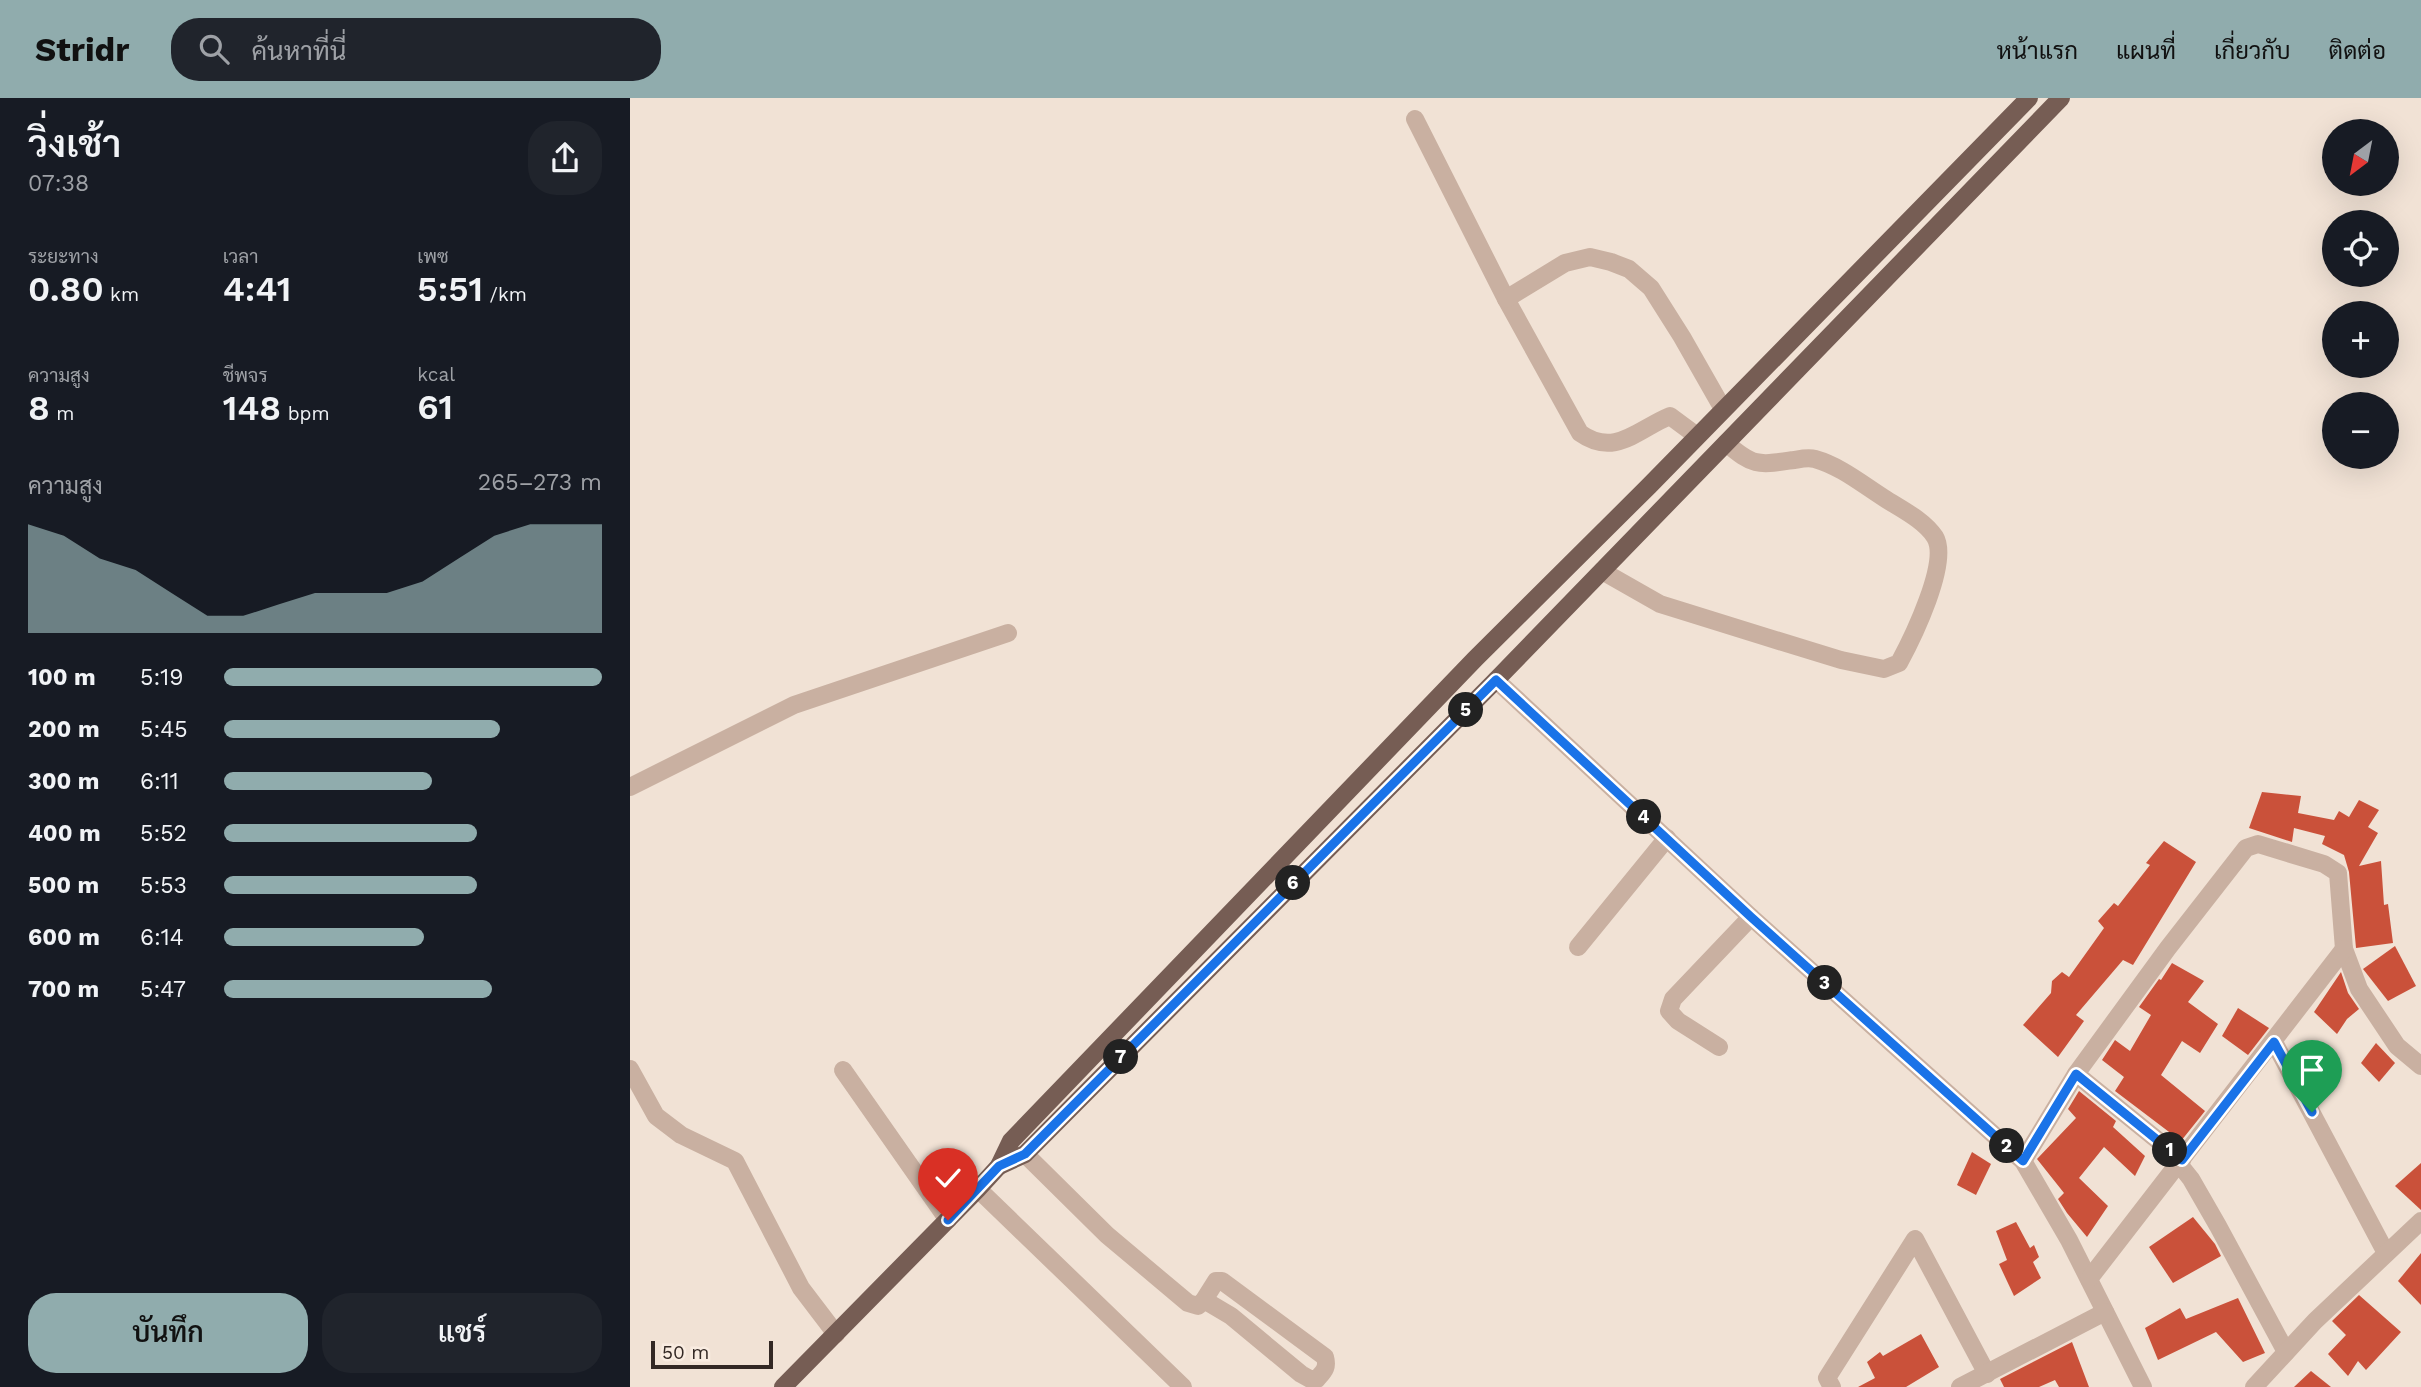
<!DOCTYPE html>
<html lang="th">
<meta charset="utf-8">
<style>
:root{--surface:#171b24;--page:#20242c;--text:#f1f3f6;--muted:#9ea1a6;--accent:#90acad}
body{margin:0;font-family:"Work Sans",Sarabun,sans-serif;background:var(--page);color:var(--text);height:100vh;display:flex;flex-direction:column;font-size:26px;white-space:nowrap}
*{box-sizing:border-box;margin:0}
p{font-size:23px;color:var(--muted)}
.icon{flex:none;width:38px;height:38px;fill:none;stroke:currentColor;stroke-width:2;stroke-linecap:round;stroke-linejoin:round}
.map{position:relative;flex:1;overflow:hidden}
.details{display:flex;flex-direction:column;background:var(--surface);width:630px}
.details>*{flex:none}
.needle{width:46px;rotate:212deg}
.buttons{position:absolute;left:1692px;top:21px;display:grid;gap:14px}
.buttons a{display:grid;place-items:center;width:77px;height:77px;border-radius:50%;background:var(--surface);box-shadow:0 7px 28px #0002;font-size:35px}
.scale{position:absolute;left:21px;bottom:18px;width:122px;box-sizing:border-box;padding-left:7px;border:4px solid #332824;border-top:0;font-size:19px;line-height:24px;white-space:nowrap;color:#332824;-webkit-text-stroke:5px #f9ece1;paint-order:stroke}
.pin{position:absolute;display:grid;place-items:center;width:60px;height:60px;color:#fff;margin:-72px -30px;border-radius:50% 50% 50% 0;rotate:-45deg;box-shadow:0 0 7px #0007}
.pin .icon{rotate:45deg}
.km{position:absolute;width:35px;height:35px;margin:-18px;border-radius:50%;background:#222;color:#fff;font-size:19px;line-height:35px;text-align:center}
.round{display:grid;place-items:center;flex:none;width:74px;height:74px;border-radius:28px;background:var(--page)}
.head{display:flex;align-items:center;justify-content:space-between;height:119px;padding:0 28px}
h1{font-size:38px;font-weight:600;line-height:52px}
.figures{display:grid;grid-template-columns:repeat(3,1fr);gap:10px;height:119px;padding:7px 28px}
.figures div{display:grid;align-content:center}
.figures b{font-size:35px;font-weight:600}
.figures small{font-size:19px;font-weight:400}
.figures p{font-size:19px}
.chart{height:196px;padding:14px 28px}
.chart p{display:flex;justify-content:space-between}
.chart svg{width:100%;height:126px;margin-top:7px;fill:var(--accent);opacity:.7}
.action{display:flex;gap:14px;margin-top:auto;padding:14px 28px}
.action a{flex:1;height:80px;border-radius:28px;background:var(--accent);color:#111;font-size:28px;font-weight:600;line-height:80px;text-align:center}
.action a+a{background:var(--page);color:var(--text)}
ul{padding:0 28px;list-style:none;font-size:23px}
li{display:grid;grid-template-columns:112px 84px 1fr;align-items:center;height:52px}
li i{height:18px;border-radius:9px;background:var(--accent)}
header{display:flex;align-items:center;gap:42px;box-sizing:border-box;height:98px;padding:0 35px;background:var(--accent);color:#111}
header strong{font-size:33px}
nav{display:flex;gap:38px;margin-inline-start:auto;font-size:24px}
.search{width:490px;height:63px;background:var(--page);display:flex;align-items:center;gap:18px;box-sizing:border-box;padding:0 24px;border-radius:28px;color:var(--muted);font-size:26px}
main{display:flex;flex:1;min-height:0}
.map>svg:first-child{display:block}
.building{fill:#ca513a}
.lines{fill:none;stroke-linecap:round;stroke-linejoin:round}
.minor{stroke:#c9b0a1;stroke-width:18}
.major{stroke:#765d54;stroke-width:18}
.route-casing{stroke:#fff;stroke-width:14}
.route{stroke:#1a73e8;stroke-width:9}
</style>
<header>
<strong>Stridr</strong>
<div class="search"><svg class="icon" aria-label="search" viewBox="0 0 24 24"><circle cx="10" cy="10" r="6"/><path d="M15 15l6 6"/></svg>ค้นหาที่นี่</div>
<nav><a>หน้าแรก</a><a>แผนที่</a><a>เกี่ยวกับ</a><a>ติดต่อ</a></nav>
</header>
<main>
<section class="details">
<div class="head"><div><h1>วิ่งเช้า</h1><p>07:38</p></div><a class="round"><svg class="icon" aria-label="share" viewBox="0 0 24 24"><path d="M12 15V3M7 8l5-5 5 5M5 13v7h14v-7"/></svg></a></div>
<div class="figures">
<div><p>ระยะทาง</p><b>0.80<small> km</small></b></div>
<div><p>เวลา</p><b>4:41</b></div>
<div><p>เพซ</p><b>5:51<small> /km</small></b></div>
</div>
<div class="figures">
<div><p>ความสูง</p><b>8<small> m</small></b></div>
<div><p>ชีพจร</p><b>148<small> bpm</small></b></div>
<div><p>kcal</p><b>61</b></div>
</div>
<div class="chart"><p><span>ความสูง</span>265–273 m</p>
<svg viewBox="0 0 160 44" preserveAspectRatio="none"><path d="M0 44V6L10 10L20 18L30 22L40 30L50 38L60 38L70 34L80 30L90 30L100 30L110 26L120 18L130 10L140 6L150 6L160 6V44z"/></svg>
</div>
<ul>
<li><b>100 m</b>5:19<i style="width:100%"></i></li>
<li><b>200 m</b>5:45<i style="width:73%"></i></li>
<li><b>300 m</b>6:11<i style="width:55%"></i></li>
<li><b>400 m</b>5:52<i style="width:67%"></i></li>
<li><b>500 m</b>5:53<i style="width:67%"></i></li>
<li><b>600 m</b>6:14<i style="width:53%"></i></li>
<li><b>700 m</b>5:47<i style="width:71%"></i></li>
</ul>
<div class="action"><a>บันทึก</a><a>แชร์</a></div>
</section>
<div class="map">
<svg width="1791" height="1289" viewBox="0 0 1791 1289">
<rect width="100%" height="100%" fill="#f1e2d5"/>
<!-- building -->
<g class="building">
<polygon points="1632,694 1671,698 1668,715 1704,722 1709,713 1719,719 1729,702 1749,712 1738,729 1748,735 1729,768 1751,763 1754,807 1758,806 1763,845 1726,850 1719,774 1714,757 1692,746 1695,738 1664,730 1662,744 1619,730"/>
<polygon points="1534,743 1566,764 1503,867 1493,862 1446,917 1454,923 1428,959 1393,927 1421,895 1422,883 1432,874 1439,879 1474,830 1468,823 1484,805 1488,808 1520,767 1516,765"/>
<polygon points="1765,848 1786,888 1758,903 1733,871"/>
<polygon points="1542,865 1574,883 1558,904 1588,926 1570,955 1552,943 1531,977 1575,1013 1551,1043 1485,993 1494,979 1472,962 1485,942 1500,953 1521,917 1509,909 1529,881 1531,882"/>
<polygon points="1711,874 1718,895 1729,911 1717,921 1707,936 1684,914"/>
<polygon points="1608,910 1639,930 1618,957 1592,938"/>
<polygon points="1746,945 1765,965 1749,984 1731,965"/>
<polygon points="1449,993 1486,1023 1483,1029 1515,1058 1505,1078 1474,1049 1449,1080 1478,1108 1457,1139 1437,1115 1428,1101 1434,1095 1407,1061 1446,1020 1438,1011"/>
<polygon points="1342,1054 1361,1066 1346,1097 1327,1087"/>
<polygon points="1791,1065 1791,1112 1765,1088"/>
<polygon points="1563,1119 1585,1146 1591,1158 1543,1185 1519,1149"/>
<polygon points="1386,1124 1400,1150 1404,1147 1409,1159 1403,1164 1411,1180 1384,1198 1369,1166 1377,1162 1366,1133"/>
<polygon points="1791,1155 1791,1207 1768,1183"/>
<polygon points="1729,1197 1771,1234 1736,1272 1728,1263 1718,1278 1698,1256 1716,1237 1702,1223"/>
<polygon points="1608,1200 1635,1255 1613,1264 1586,1234 1528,1262 1515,1230 1550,1210 1556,1221"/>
<polygon points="1291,1236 1309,1269 1276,1289 1228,1289 1245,1280 1237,1264 1250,1254 1253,1258"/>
<polygon points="1442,1244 1459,1289 1429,1289 1425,1282 1409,1289 1374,1289 1370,1281"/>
<polygon points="1681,1273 1701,1289 1664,1289"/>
</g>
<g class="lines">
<!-- minor -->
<g class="minor">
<path d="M785,21L876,201L950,335C985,360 1008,331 1040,318L1067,338"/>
<polyline points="876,201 935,165 960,159 981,164 999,171 1021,190 1052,239 1093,311"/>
<path d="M972,473L1030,506L1136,539L1211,562L1254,571L1269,565C1282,541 1320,464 1305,439C1294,422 1271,411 1254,400C1232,386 1210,368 1185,361C1178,359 1170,361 1164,362C1128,367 1124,369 1096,345"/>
<polyline points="866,582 1121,819 1393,1063 1439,1142 1513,1289"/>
<polyline points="0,689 164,607 378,535"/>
<polyline points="948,849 1037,740"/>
<polyline points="1644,944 1756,1155"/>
<polyline points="1089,949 1048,923 1039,913 1043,901 1121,819"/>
<polyline points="0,971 26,1018 51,1037 105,1063 171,1190 206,1236"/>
<polyline points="213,972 318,1122"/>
<polyline points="1446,976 1552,1062"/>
<path d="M395,1056L477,1137L558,1205L568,1208L574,1202L601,1218L671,1276L680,1281H687C694,1273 698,1270 695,1259L592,1183H586L574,1202"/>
<polyline points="1393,1063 1446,976 1538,850 1616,750 1628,746 1694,766 1708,775 1714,851 1729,891 1767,948 1791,968"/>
<polyline points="1549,1066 1561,1081 1588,1128 1656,1254"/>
<polyline points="348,1091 553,1289"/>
<polyline points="1459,1181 1714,851"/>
<polyline points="1202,1289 1197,1280 1285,1141 1357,1276"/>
<polyline points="1330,1289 1475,1214"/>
<polyline points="1624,1289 1685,1223 1791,1123"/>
</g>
<!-- major -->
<g class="major">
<polyline points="369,1068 395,1056 866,582 1431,0"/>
<polyline points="153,1289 348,1091 369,1068 381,1043 845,561 1019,388 1399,0"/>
</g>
</g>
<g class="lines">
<!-- route casing -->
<g class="route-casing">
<polyline id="route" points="318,1122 369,1068 395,1056 866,582 1121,819 1393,1063 1446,976 1552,1062 1644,944 1682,1014"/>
</g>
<!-- route -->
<use href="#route" class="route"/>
</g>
</svg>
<div class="buttons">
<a><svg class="needle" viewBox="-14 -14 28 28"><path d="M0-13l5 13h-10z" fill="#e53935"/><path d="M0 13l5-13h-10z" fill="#9ea1a6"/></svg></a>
<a><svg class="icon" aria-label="locate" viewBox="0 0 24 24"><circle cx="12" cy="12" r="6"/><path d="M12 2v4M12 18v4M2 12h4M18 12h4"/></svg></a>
<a>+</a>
<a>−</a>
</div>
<div class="scale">50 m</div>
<div class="pin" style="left:1682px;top:1014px;background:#1e9e55"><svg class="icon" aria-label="arrive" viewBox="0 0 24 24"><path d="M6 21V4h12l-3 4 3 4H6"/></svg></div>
<div class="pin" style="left:318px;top:1122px;background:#d93025"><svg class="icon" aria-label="check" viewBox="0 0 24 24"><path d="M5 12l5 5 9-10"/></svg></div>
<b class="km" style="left:1540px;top:1052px">1</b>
<b class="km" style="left:1377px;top:1048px">2</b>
<b class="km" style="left:1195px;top:885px">3</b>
<b class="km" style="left:1014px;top:719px">4</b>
<b class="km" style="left:836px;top:612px">5</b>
<b class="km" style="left:663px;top:785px">6</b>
<b class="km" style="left:491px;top:959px">7</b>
</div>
</main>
